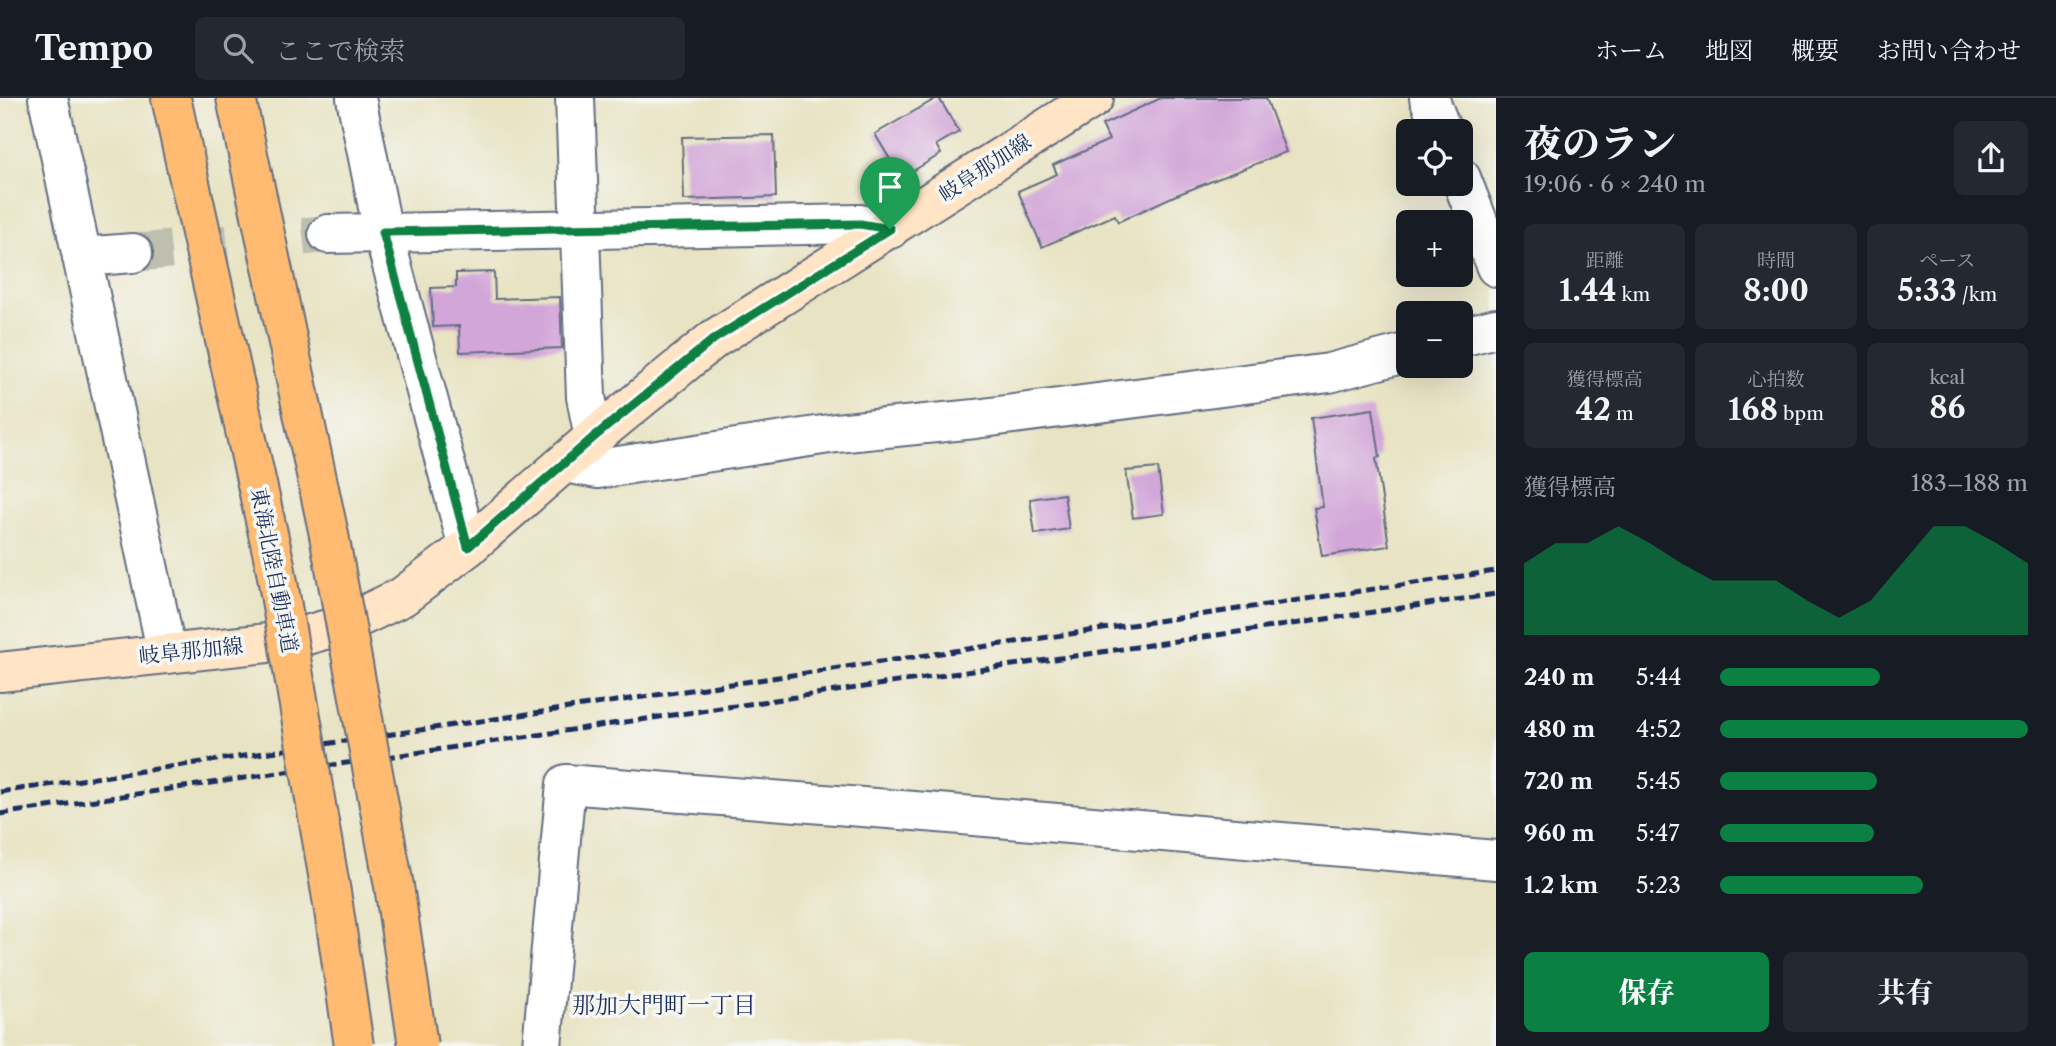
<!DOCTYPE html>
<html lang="ja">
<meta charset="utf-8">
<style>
:root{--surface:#171b24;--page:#242831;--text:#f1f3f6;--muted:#9ea1a6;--line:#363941;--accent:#0b8043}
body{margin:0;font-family:"Libre Caslon Text","Noto Serif JP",serif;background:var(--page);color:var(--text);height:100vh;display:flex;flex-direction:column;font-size:26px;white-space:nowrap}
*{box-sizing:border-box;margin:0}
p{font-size:23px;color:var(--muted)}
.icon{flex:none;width:38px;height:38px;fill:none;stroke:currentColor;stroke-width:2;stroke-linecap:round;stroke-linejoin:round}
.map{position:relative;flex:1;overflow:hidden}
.drawer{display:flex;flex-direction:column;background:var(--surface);width:560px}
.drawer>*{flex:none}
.buttons{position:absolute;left:1396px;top:21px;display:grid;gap:14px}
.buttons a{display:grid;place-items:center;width:77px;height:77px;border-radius:10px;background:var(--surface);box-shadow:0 7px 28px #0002;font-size:35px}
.pin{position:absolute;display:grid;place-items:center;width:60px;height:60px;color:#fff;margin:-72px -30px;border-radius:50% 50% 50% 0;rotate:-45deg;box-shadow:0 0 7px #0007}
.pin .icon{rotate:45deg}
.round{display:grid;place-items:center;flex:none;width:74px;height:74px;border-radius:10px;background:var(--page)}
.headline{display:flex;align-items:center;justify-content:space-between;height:119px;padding:0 28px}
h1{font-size:38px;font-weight:800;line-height:52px}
.metrics{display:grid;grid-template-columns:repeat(3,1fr);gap:10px;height:119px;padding:7px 28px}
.metrics div{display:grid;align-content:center;border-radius:10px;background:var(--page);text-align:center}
.metrics b{font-size:30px;font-weight:800}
.metrics small{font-size:19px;font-weight:400}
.metrics p{font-size:19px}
.chart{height:196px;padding:14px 28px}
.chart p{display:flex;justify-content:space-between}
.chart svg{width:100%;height:126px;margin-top:7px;fill:var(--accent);opacity:.7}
.button{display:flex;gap:14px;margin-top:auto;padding:14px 28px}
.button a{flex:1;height:80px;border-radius:10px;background:var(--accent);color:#fff;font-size:28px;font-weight:800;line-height:80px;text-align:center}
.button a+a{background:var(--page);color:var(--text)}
ul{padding:0 28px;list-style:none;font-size:23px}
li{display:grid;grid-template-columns:112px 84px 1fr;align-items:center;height:52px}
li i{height:18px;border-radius:9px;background:var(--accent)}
header{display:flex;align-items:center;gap:42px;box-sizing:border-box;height:98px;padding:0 35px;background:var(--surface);border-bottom:2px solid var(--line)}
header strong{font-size:33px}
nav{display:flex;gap:38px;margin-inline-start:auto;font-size:24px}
.search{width:490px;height:63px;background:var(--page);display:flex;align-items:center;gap:18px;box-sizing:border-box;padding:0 24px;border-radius:10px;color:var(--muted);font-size:26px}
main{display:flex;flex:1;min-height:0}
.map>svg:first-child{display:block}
.building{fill:#d2a6d8}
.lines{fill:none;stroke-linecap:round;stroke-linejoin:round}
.minor-tunnel{stroke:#bfbfaf;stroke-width:38;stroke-dasharray:38 19;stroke-linecap:butt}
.minor-casing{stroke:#636e81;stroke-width:42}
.secondary-casing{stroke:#636e81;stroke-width:42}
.motorway-casing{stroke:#636e81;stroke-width:42}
.minor{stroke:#fff;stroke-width:38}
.secondary{stroke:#ffe4c6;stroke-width:38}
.motorway{stroke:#febb71;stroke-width:38}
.rail{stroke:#1b2f5e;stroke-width:5;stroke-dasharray:10 5;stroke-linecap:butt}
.motorway-bridge-casing{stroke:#636e81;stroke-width:42;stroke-linecap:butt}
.motorway-bridge{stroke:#febb71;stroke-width:38}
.route-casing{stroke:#fff;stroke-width:14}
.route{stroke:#0b8043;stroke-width:9}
.labels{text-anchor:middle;stroke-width:7;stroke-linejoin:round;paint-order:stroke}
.street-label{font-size:21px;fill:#1b2f5e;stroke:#f6f6f2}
.neighbourhood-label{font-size:23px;fill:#1b2f5e;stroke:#f6f6f2}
</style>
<header>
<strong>Tempo</strong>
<div class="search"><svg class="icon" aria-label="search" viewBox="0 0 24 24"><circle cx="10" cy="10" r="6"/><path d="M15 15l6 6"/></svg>ここで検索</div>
<nav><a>ホーム</a><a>地図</a><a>概要</a><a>お問い合わせ</a></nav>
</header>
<main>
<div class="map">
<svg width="1496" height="948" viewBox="0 0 1496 948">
<rect width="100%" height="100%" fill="#f6f6f2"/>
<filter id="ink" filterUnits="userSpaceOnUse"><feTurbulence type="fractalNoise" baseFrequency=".0143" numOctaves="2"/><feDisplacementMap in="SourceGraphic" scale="14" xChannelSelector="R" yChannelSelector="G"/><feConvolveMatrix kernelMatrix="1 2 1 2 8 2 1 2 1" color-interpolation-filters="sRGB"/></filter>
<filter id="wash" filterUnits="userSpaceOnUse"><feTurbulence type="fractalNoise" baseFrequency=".00686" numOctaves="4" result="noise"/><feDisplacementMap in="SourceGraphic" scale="28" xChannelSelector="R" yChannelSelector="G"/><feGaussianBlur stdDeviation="1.57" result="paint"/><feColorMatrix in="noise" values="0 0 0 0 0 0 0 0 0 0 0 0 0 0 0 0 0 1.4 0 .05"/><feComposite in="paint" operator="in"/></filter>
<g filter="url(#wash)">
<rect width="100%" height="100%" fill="#e8e3c3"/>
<g id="blocks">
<!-- building -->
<g class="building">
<polygon points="937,0 939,0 959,34 936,47 941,56 901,80 875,36"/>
<polygon points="1161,0 1266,0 1286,54 1174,98 1118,124 1115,117 1042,149 1018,93 1057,76 1053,67 1109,42 1102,27"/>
<polygon points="774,37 776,99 684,102 682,39"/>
<polygon points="494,174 495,201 560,199 562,250 460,254 459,228 433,229 431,190 456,189 456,175"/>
<polygon points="1373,311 1380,359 1376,360 1389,448 1322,458 1314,410 1323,409 1311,320"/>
<polygon points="1158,370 1164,416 1133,420 1126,373"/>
<polygon points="1064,396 1069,431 1035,436 1030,401"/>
</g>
</g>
</g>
<g filter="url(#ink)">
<use href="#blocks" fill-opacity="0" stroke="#636e81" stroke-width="2"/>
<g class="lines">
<!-- minor-tunnel -->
<polyline class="minor-tunnel" points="133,155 328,136"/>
<!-- minor casing -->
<g class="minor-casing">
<g id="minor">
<polyline points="48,0 167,556"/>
<polyline points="356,0 383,134 468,449"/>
<polyline points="575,0 586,299 594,339"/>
<polyline points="1429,0 1442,33"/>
<polyline points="1461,80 1496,169"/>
<polyline points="328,136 860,126 890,131"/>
<polyline points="82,159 133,155"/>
<polyline points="1461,239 1496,230"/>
<polyline points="565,365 598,371 836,335 975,321 1329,275 1409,254"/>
<polyline points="542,948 566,686 914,713 1496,762"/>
</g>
</g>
<!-- secondary casing -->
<g class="secondary-casing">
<polyline id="secondary" points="0,574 286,543 345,526 402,499 468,449 594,339 714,241 1094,0"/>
</g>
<!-- motorway casing -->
<g class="motorway-casing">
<g id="motorway">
<polyline points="171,0 275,467"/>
<polyline points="236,0 329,437"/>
</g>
</g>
<!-- minor -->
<use href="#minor" class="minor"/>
<!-- secondary -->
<use href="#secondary" class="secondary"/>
<!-- motorway -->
<use href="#motorway" class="motorway"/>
<!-- rail -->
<g class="rail">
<polyline points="0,694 1496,473"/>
<polyline points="0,716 1496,496"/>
</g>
<!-- motorway-bridge casing -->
<g class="motorway-bridge-casing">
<g id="motorway-bridge">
<polyline points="329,437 394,788 418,948"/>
<polyline points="275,467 333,806 354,948"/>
</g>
</g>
<!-- motorway-bridge -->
<use href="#motorway-bridge" class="motorway-bridge"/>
</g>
</g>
<g class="lines" filter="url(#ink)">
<!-- route casing -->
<g class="route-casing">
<polygon id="route" points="860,126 890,131 714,241 594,339 468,449 383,134"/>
</g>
<!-- route -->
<use href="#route" class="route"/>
</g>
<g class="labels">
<!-- street labels -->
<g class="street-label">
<text transform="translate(985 70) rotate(-33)" y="7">岐阜那加線</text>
<text transform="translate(274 472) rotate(79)" y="7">東海北陸自動車道</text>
<text transform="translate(191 553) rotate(-6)" y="7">岐阜那加線</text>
</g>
<!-- neighbourhood labels -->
<g class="neighbourhood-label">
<text x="664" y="915">那加大門町一丁目</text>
</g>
</g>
</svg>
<div class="buttons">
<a><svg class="icon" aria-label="locate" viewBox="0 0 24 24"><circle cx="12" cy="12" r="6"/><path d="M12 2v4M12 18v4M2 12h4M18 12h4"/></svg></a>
<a>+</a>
<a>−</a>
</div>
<div class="pin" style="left:890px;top:131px;background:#1e9e55"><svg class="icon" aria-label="arrive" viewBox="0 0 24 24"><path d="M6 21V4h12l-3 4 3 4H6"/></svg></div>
</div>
<section class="drawer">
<div class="headline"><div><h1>夜のラン</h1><p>19:06 · 6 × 240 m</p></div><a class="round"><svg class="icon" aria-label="share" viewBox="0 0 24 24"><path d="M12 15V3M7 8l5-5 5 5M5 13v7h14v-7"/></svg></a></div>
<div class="metrics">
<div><p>距離</p><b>1.44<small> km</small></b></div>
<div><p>時間</p><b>8:00</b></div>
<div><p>ペース</p><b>5:33<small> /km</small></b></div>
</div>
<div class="metrics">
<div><p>獲得標高</p><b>42<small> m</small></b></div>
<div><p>心拍数</p><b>168<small> bpm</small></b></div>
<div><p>kcal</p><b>86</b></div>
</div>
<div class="chart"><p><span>獲得標高</span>183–188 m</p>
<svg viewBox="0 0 160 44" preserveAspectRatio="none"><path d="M0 44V19L10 12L20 12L30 6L40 12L50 19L60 25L70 25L80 25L90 32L100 38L110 32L120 19L130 6L140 6L150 12L160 19V44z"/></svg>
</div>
<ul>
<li><b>240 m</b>5:44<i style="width:52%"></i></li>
<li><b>480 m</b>4:52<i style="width:100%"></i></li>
<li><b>720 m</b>5:45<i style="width:51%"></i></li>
<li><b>960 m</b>5:47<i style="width:50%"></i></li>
<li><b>1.2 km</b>5:23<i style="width:66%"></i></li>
</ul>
<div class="button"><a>保存</a><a>共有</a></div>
</section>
</main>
